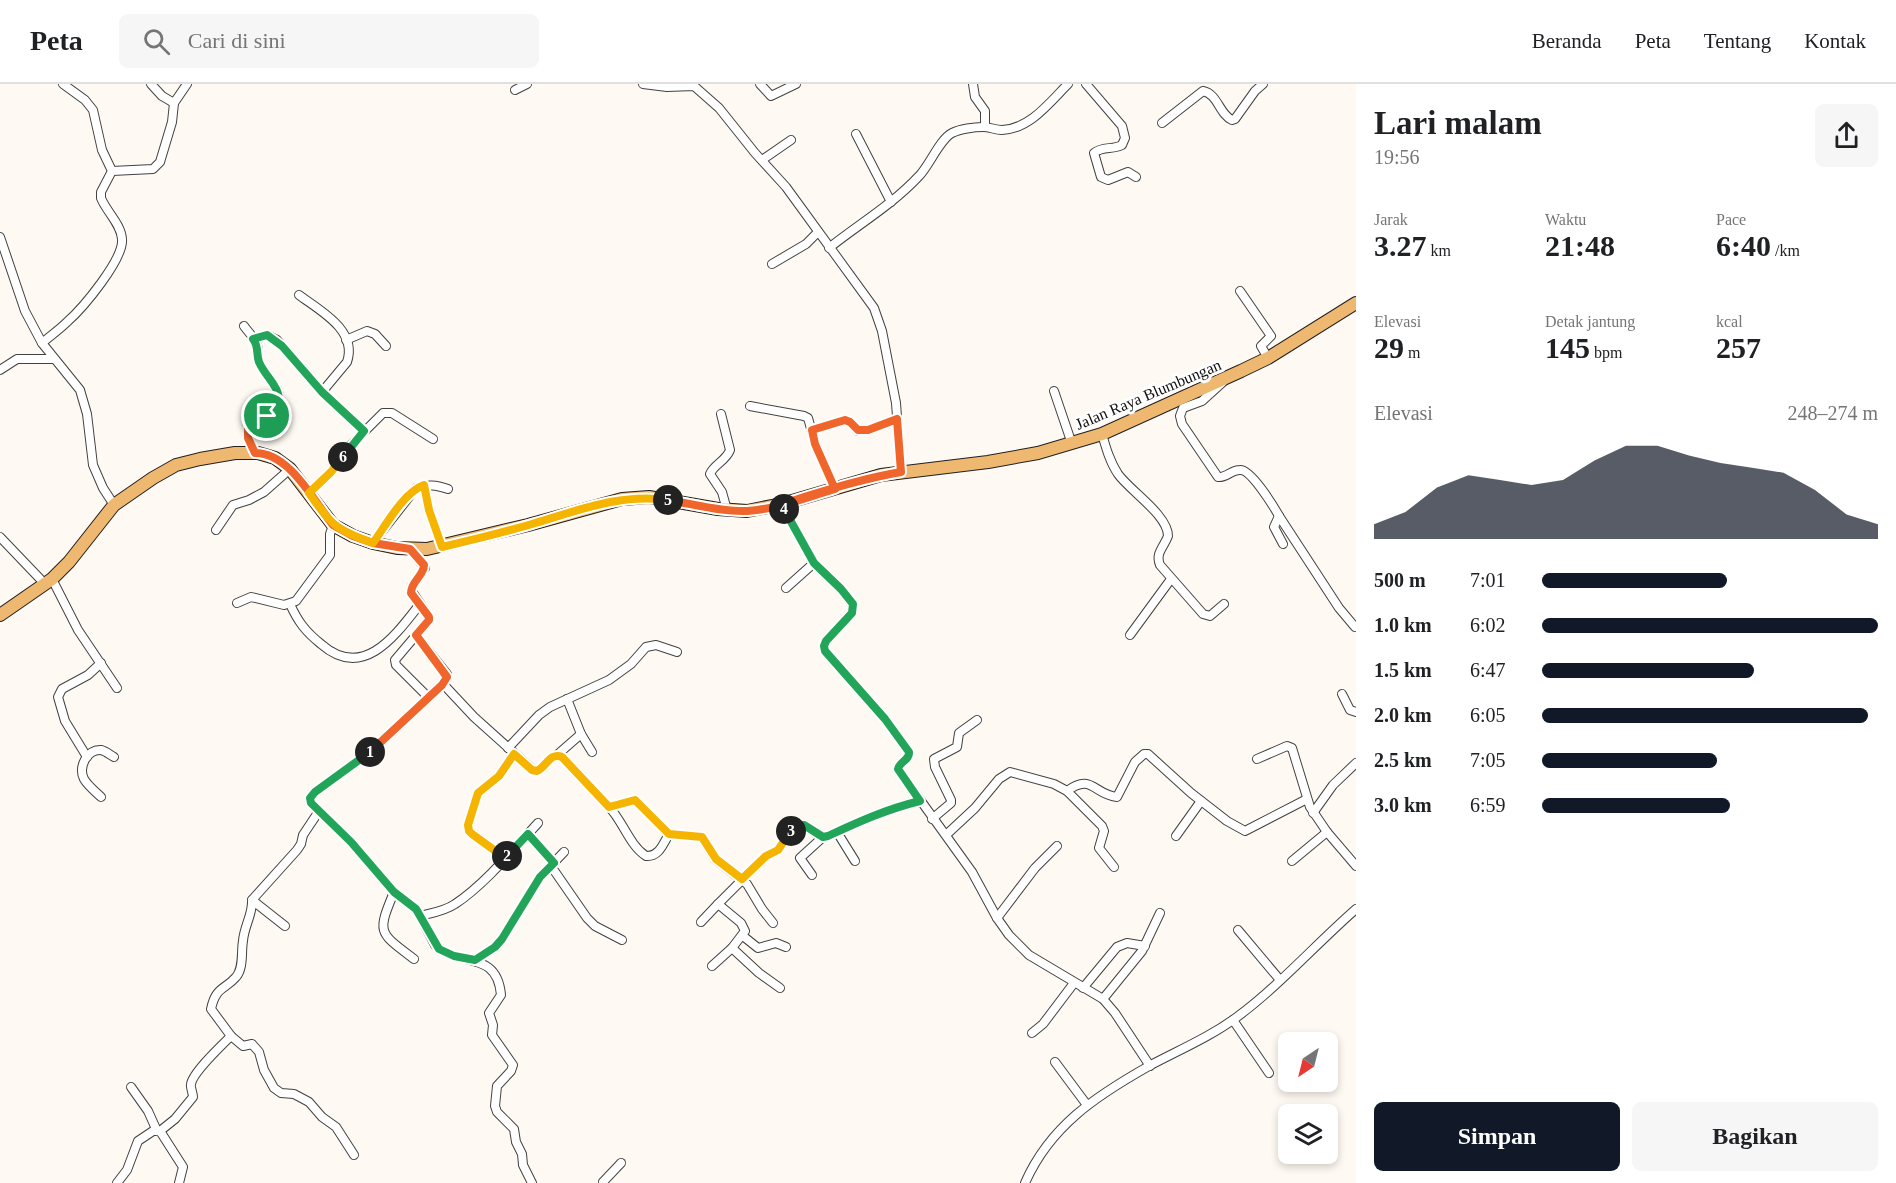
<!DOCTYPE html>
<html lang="id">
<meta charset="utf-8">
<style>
:root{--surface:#fff;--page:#f6f6f6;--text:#202124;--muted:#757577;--line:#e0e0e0;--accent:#111827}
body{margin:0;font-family:Georgia,serif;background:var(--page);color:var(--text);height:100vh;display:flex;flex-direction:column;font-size:22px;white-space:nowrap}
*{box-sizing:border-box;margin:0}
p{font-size:20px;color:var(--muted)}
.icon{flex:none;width:33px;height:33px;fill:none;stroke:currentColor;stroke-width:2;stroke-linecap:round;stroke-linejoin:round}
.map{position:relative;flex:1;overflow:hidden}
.drawer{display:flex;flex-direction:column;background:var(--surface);width:540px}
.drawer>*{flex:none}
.needle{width:39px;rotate:215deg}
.tools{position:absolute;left:1278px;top:948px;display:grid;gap:12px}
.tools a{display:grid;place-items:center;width:60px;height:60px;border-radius:9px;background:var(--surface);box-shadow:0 3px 9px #0003;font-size:30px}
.pin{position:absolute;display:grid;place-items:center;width:51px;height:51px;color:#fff;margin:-26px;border:3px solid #fff;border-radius:50%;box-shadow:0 2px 6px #0007}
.km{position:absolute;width:30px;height:30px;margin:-15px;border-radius:50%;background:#222;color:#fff;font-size:16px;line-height:30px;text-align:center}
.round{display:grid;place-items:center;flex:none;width:63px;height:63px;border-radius:9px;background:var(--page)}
.summary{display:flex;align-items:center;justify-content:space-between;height:102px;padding:0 18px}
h1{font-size:33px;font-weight:700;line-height:45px}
.stats{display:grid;grid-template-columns:repeat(3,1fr);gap:9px;height:102px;padding:6px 18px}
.stats div{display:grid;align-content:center}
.stats b{font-size:30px;font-weight:700}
.stats small{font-size:16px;font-weight:400}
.stats p{font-size:16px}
.chart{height:168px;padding:12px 18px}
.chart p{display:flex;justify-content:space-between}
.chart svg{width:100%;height:108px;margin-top:6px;fill:var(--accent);opacity:.7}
.action{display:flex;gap:12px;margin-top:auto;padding:12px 18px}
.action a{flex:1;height:69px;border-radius:9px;background:var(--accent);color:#fff;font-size:24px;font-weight:700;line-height:69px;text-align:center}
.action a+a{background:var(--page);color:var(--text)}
ul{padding:0 18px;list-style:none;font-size:20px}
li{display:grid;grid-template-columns:96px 72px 1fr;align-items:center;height:45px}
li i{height:15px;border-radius:8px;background:var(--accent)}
header{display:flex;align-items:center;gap:36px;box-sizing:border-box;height:84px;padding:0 30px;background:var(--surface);border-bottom:2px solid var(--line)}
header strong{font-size:28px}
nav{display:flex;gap:33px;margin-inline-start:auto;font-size:21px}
.search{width:420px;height:54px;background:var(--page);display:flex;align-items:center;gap:15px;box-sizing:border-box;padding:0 21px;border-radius:9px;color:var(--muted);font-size:22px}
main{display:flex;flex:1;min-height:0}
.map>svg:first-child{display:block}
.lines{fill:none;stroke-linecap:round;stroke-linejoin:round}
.street-casing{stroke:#424242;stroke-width:10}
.primary-casing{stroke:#202020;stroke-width:14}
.street{stroke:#fff;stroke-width:8}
.primary{stroke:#efb871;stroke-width:12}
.split-1-casing{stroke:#fff;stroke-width:12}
.split-2-casing{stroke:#fff;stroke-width:12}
.split-3-casing{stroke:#fff;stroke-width:12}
.split-4-casing{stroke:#fff;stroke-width:12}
.split-5-casing{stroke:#fff;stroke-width:12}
.split-6-casing{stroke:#fff;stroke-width:12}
.split-7-casing{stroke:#fff;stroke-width:12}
.split-1{stroke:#f0652b;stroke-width:8}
.split-2{stroke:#22a559;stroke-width:8}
.split-3{stroke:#f5b400;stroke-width:8}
.split-4{stroke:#22a559;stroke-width:8}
.split-5{stroke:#f0652b;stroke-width:8}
.split-6{stroke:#f5b400;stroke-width:8}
.split-7{stroke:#22a559;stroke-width:8}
.labels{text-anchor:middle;stroke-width:6;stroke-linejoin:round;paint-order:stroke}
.street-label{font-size:16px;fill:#0f0f0f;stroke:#fff}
</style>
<header>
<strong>Peta</strong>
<div class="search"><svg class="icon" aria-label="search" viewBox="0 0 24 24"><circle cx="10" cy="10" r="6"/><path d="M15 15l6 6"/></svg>Cari di sini</div>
<nav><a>Beranda</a><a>Peta</a><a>Tentang</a><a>Kontak</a></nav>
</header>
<main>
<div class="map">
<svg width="1356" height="1099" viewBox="0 0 1356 1099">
<rect width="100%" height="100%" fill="#fef9f2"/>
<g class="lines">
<!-- street casing -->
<g class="street-casing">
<g id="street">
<polyline points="151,0 162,12 174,19"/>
<polyline points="643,0 667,3 694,2 719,24 755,69 786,103 874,224 882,247 896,319 901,388"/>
<polyline points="760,0 771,12 796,0"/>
<polyline points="973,0 975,13 985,27 985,43"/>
<path d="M1086,0L1122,42L1125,54L1122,61C1113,66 1102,62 1094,69L1101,93L1108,96L1128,88L1136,93"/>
<polyline points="515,6 527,0"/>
<path d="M1162,39L1203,7C1218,10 1219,30 1232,36L1235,35L1255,7L1263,0"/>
<polyline points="856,50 891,118"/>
<polyline points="762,76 791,56"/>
<polyline points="112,87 153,85 160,78 172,38 174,19 187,0"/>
<polyline points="0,153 25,227 42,259 80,306 87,330 93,381 103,404 114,421"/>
<path d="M829,164C859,140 892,121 919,92C929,82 940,55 952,49C960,45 974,43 983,43C990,43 995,46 1002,46C1030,45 1050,18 1068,0"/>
<polyline points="772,180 806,160 818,148"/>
<polyline points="1240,207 1271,252 1261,262 1268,274"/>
<path d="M299,211C319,226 358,246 347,278L322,308"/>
<path d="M244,242C248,248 255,254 257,261C259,266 257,271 258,275C262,290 286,304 277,321C270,334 255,333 247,343L248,354L255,369"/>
<polyline points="253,255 267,251 277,256 322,308 364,347"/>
<polyline points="346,256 367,247 375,250 386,262"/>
<path d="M42,259C50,252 59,246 67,238C83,224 124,175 122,155C121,140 106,127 101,114V108L112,87L102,66L93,26L85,16L63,0"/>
<polyline points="0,286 17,275 54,275"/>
<path d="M1223,298L1202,317L1183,324L1180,332L1182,340L1218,393C1226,394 1231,386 1240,386C1251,385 1274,423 1279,432L1274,443L1283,460"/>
<polyline points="1054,307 1072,360"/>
<polyline points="750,322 804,332 808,334 815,359 835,405"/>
<path d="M721,330L730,366C726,377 714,380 710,390L722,408L727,426"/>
<polyline points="812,346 845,336 850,338 858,347 868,346 897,335"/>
<path d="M1102,350C1106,364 1110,378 1118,390C1130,407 1168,431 1168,452C1164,463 1155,469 1160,481L1203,530L1210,532L1224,520"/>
<polyline points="424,401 429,426 442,463"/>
<polyline points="309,409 331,388 352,360 383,329 392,329 433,355"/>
<path d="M782,420L814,479L841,505L853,520L852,529L826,557L824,562L825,567L885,635L909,668C910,676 899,678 898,685L972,788L997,834L1009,851L1029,871L1103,915L1115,929L1150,982"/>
<polyline points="1279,432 1339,524 1355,543"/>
<polyline points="216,446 233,421 249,416 264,408 290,385"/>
<polyline points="0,453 45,500"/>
<path d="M373,459L416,404C427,400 436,401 448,405"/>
<path d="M410,465L425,484L412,502L411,506L429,533V536L395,576L396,581L428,613L379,661L315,708L310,714L311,719L351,758L394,808L416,825L435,861C458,884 497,865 501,911L489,929L493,941L492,951L513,981L511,987L497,1002L495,1022L497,1028L514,1045L516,1058L522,1070L523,1081L532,1099"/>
<polyline points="52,495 78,546 117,604"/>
<polyline points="786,504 814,479"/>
<polyline points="237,519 251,513 284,521 296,517 330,471 330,450 333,441"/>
<path d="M290,520C298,538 306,548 321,560C363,597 395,552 420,520"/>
<polyline points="416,551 447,590 447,593 442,601"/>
<polyline points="1130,551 1171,495"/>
<polyline points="1342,610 1350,626 1356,628"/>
<path d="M428,613L440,602H445L474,633L532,685L537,687C547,682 550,668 562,673L609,723L635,716L669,750"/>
<polyline points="567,615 581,650 592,668"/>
<polyline points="508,664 539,631 550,623 609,596 631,580 646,563 656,561 677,568"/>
<polyline points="557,671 581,650"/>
<polyline points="87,673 65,637 58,613 62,605 88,591 101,579"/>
<polyline points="1257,675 1287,662 1292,664 1310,723 1327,748 1356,782"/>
<path d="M1067,707C1092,689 1093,710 1117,713L1135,678L1144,670H1148L1191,709L1227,737L1245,747L1307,715"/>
<path d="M101,713C96,708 88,702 84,695C78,683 87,665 101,666C106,667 110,671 114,673"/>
<path d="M609,723C623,737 629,761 646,772C659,773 663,760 669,750L702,753L715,775L747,800L762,825L773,839"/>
<polyline points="1313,729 1333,701 1356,679"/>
<polyline points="932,735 951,719 951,716 935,683 934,675 957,663 959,649 977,636"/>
<polyline points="837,748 855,777"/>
<polyline points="528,750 554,779"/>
<polyline points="946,751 975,724 999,695 1010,688 1054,700 1067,707 1102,742 1104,747 1099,764 1114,783"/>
<polyline points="1176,752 1201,717"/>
<polyline points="505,774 469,747 468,742 478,709 499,692 514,670"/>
<polyline points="1292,777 1327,748"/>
<polyline points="551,782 587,834 595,842 622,856"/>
<polyline points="812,791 800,774 823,753"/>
<path d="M394,808C377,849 378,848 414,875"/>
<polyline points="252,816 285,842"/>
<path d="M420,832C432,829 445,827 455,820C483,802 515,764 538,739"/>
<polyline points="997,834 1035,784 1057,762"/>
<polyline points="701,838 718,820"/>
<polyline points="1238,846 1280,896"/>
<polyline points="743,852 758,864 776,859 786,863"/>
<polyline points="732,864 759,889 780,904"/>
<polyline points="475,876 496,863 502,855 540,793 564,768"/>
<path d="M712,882L732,864L745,847L741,839L718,820L766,772L778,766L796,742L804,741L823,753L829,752C858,737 887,725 919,717"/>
<polyline points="1083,904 1117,863 1127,859 1145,862"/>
<polyline points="1103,915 1142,867 1160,829"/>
<polyline points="1233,936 1269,989"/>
<polyline points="1032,949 1043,940 1074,899"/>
<polyline points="231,952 243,962 252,960 259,968 264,986 274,1004 281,1009 294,1010 309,1018 322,1033 336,1043 354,1071"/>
<polyline points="1055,978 1087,1021"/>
<polyline points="131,1003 148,1027 157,1047"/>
<polyline points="160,1047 183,1083 179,1099"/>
<polyline points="603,1098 621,1079"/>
<path d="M117,1099L127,1086L138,1057L153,1047H160L175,1035L193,1013C193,1009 190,1003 191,1000C193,988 222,961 231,952L211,925C216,902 225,906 236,893C244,884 241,867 243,857C244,842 253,830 252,816L297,766L301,760L303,751L319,727"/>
<path d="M1025,1099C1050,1042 1096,1012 1149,982C1179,966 1210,953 1237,933C1280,901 1316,860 1356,825"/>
</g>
</g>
<!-- primary casing -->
<g class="primary-casing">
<polyline id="primary" points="0,531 52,495 69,478 114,421 153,394 176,381 200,375 235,369 258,369 275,374 290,385 333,441 353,452 373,459 397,464 427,465 528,441 622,415 649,413 718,425 747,427 782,420 881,391 988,378 1038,369 1102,350 1241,287 1268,274 1356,219"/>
</g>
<!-- street -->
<use href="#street" class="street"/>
<!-- primary -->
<use href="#primary" class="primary"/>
</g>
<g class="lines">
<!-- split-1 casing -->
<g class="split-1-casing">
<path id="split-1" d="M267,332L253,337L248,343V354L255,369C290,369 313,416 333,441L353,452L373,459L410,465L424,481C424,492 411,497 411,509L429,533V536L416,551L447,593L442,601L370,668"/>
</g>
<!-- split-2 casing -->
<g class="split-2-casing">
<polyline id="split-2" points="370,668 315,708 310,714 311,719 351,758 394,808 416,825 439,865 454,872 475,876 495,863 502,855 540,793 554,779 528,750 507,772"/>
</g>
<!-- split-3 casing -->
<g class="split-3-casing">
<path id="split-3" d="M507,772L505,774L472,750L469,747L468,741L478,709L499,692L514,670L532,686L537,687C547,682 550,668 562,673L609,723L635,716L669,750L702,753L716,775L742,795L766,772L778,766L791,747"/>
</g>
<!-- split-4 casing -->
<g class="split-4-casing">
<path id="split-4" d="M784,425L814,479L841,505L853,520L852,529L826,557L824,562L825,567L885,635L909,668C910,676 899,678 898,685L920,717C887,725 858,738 828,752L823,753L804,741L795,742L791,747"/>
</g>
<!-- split-5 casing -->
<g class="split-5-casing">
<path id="split-5" d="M668,416C694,420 721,428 747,427C777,425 807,413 835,405L815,360L812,346L845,336L850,338L858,346H868L897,335L901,388C860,395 821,408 782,420L784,425"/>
</g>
<!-- split-6 casing -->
<g class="split-6-casing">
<path id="split-6" d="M343,373L331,388L309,409C331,441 336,446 373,459C386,441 404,408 424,401L429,426L442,463C472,456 502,449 532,440C577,427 620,409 668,416"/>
</g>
<!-- split-7 casing -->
<g class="split-7-casing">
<path id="split-7" d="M267,332C293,310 268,299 259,278C256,270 259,262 253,255L267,251L282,262L322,308L364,347L343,373"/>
</g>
<!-- split-1 -->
<use href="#split-1" class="split-1"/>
<!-- split-2 -->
<use href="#split-2" class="split-2"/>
<!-- split-3 -->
<use href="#split-3" class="split-3"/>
<!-- split-4 -->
<use href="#split-4" class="split-4"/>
<!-- split-5 -->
<use href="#split-5" class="split-5"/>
<!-- split-6 -->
<use href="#split-6" class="split-6"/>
<!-- split-7 -->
<use href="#split-7" class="split-7"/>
</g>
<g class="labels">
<!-- street labels -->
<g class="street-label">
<text transform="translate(1148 310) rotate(-23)" y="6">Jalan Raya Blumbungan</text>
</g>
</g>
</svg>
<div class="tools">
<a><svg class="needle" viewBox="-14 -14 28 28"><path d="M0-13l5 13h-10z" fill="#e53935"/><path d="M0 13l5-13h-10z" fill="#757577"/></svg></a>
<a><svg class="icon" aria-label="layers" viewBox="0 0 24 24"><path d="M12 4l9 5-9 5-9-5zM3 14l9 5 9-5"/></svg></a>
</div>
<div class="pin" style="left:267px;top:332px;background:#1e9e55"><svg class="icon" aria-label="arrive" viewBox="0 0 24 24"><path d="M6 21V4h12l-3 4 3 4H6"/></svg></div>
<b class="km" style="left:370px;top:668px">1</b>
<b class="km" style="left:507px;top:772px">2</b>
<b class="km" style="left:791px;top:747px">3</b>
<b class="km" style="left:784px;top:425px">4</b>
<b class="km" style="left:668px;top:416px">5</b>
<b class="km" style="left:343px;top:373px">6</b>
</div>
<section class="drawer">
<div class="summary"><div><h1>Lari malam</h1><p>19:56</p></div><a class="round"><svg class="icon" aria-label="share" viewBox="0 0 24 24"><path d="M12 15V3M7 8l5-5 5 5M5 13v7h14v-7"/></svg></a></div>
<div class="stats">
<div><p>Jarak</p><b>3.27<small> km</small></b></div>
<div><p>Waktu</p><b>21:48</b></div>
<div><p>Pace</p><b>6:40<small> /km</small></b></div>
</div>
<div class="stats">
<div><p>Elevasi</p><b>29<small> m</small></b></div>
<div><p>Detak jantung</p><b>145<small> bpm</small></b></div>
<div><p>kcal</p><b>257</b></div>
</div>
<div class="chart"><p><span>Elevasi</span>248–274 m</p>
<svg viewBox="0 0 160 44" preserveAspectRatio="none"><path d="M0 44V38L10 33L20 23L30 18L40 20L50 22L60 20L70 12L80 6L90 6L100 10L110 13L120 15L130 17L140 24L150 34L160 38V44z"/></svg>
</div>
<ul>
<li><b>500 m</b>7:01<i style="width:55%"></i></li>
<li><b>1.0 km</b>6:02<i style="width:100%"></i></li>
<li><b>1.5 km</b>6:47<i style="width:63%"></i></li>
<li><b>2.0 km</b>6:05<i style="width:97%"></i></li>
<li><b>2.5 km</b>7:05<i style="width:52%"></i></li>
<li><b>3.0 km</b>6:59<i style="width:56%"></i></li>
</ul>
<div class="action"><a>Simpan</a><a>Bagikan</a></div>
</section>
</main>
